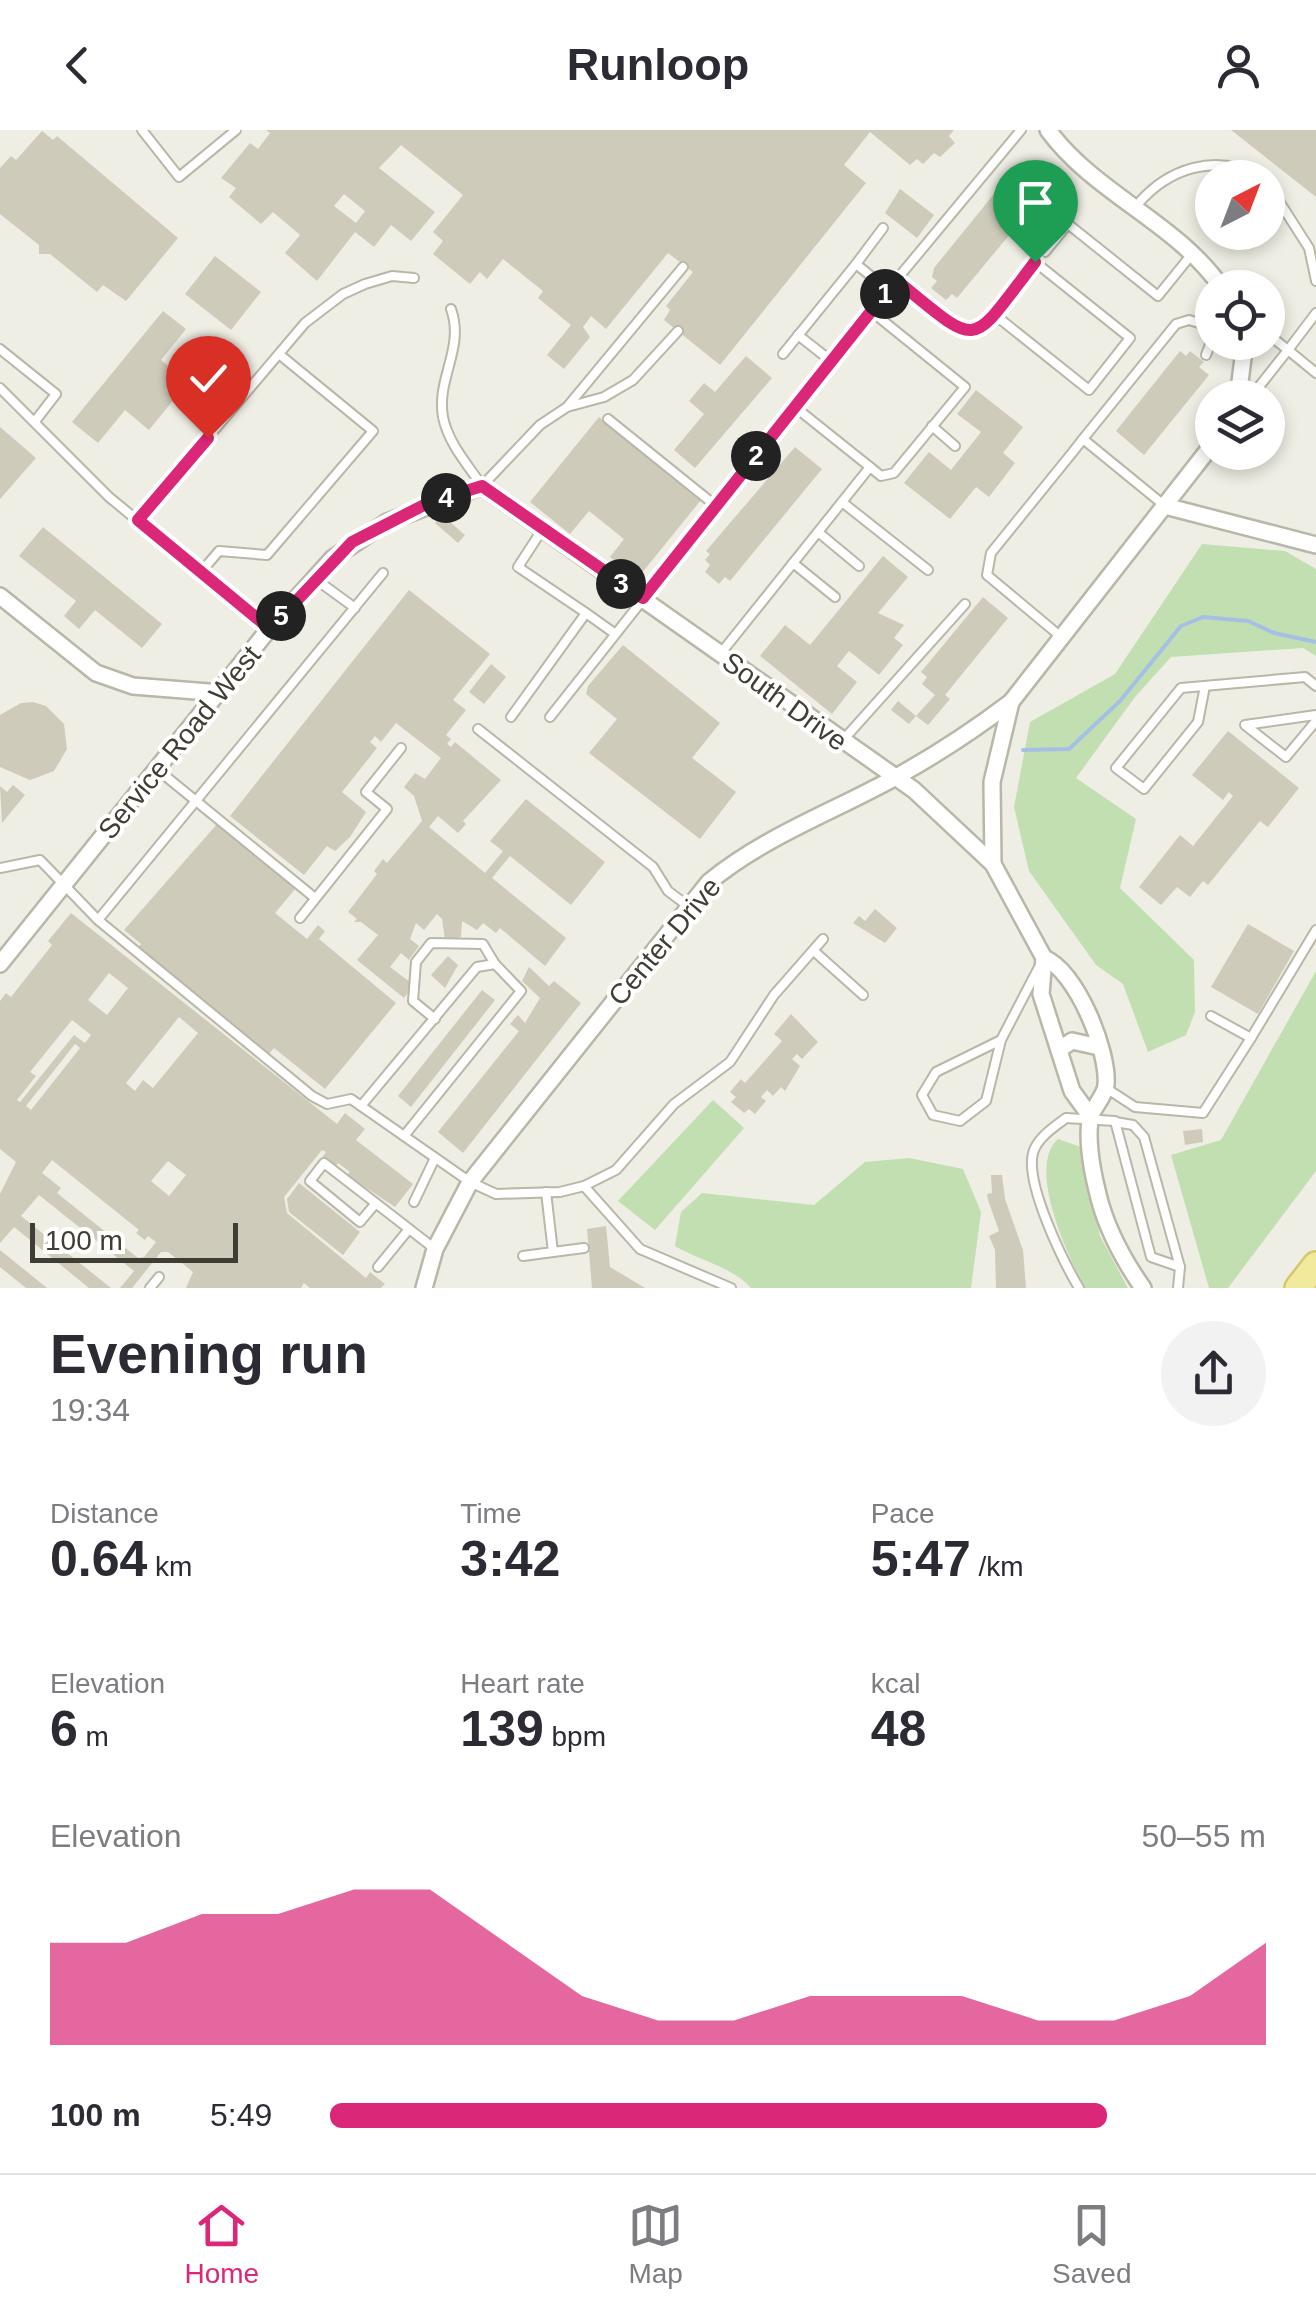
<!DOCTYPE html>
<meta charset="utf-8">
<style>
:root{--surface:#fff;--page:#f2f2f3;--text:#2b2b33;--muted:#7c7c81;--line:#e1e1e2;--accent:#db2777}
body{margin:0;font-family:Arial,sans-serif;background:var(--page);color:var(--text);height:100vh;display:flex;flex-direction:column;font-size:38px;white-space:nowrap}
*{box-sizing:border-box;margin:0}
p{font-size:32px;color:var(--muted)}
.icon{flex:none;width:55px;height:55px;fill:none;stroke:currentColor;stroke-width:2;stroke-linecap:round;stroke-linejoin:round}
.map{position:relative;height:1158px;overflow:hidden}
.drawer{display:flex;flex-direction:column;background:var(--surface);flex:1}
.drawer>*{flex:none}
.needle{width:65px;rotate:42deg}
.controls{position:absolute;left:1195px;top:30px;display:grid;gap:20px}
.controls a{display:grid;place-items:center;width:90px;height:90px;border-radius:50%;background:var(--surface);box-shadow:0 5px 15px #0003;font-size:50px}
.scale{position:absolute;left:30px;bottom:25px;width:208px;box-sizing:border-box;padding-left:10px;border:5px solid #403e34;border-top:0;font-size:28px;line-height:35px;white-space:nowrap;color:#403e34;-webkit-text-stroke:8px #fff;paint-order:stroke}
.pin{position:absolute;display:grid;place-items:center;width:85px;height:85px;color:#fff;margin:-102px -42px;border-radius:50% 50% 50% 0;rotate:-45deg;box-shadow:0 0 10px #0007}
.pin .icon{rotate:45deg}
.km{position:absolute;width:50px;height:50px;margin:-25px;border-radius:50%;background:#222;color:#fff;font-size:28px;line-height:50px;text-align:center}
.round{display:grid;place-items:center;flex:none;width:105px;height:105px;border-radius:52px;background:var(--page)}
.headline{display:flex;align-items:center;justify-content:space-between;height:170px;padding:0 50px}
h1{font-size:55px;font-weight:800;line-height:75px}
.metrics{display:grid;grid-template-columns:repeat(3,1fr);gap:15px;height:170px;padding:10px 50px}
.metrics div{display:grid;align-content:center}
.metrics b{font-size:50px;font-weight:800}
.metrics small{font-size:28px;font-weight:400}
.metrics p{font-size:28px}
.chart{height:280px;padding:20px 50px}
.chart p{display:flex;justify-content:space-between}
.chart svg{width:100%;height:180px;margin-top:10px;fill:var(--accent);opacity:.7}
ul{padding:0 50px;list-style:none;font-size:32px}
li{display:grid;grid-template-columns:160px 120px 1fr;align-items:center;height:75px}
li i{height:25px;border-radius:12px;background:var(--accent)}
header{display:flex;justify-content:space-between;align-items:center;height:130px;padding:0 50px;background:var(--surface);font-size:45px;font-weight:800}
.tabs{display:flex;justify-content:space-around;align-items:center;height:140px;border-top:2px solid var(--line);background:var(--surface);font-size:28px;color:var(--muted)}
.tabs a{display:grid;justify-items:center;gap:5px}
.tabs .on{color:var(--accent)}
.map>svg:first-child{display:block}
.green{fill:#c1dfb1}
.lines{fill:none;stroke-linecap:round;stroke-linejoin:round}
.stream{stroke:#a6c0e5;stroke-width:4}
.building{fill:#cfcbbb;fill-rule:evenodd}
.service-casing{stroke:#b9b7a8;stroke-width:12}
.minor-casing{stroke:#b9b7a8;stroke-width:20}
.primary-casing{stroke:#d3c86e;stroke-width:30}
.service{stroke:#fff;stroke-width:8}
.minor{stroke:#fff;stroke-width:15}
.primary{stroke:#f1e99b;stroke-width:25}
.route-casing{stroke:#fff;stroke-width:20}
.route{stroke:#db2777;stroke-width:12}
.labels{text-anchor:middle;stroke-width:8;stroke-linejoin:round;paint-order:stroke}
.street-label{font-size:28px;fill:#403e34;stroke:#fff}
</style>
<header><svg class="icon" aria-label="back" viewBox="0 0 24 24"><path d="M15 5l-7 7 7 7"/></svg>Runloop<svg class="icon" aria-label="person" viewBox="0 0 24 24"><circle cx="12" cy="8" r="4"/><path d="M4 21q1-7 8-7t8 7"/></svg></header>
<div class="map">
<svg width="1316" height="1158" viewBox="0 0 1316 1158">
<rect width="100%" height="100%" fill="#efeee4"/>
<!-- green -->
<g class="green">
<polygon points="1202,414 1285,421 1316,439 1316,526 1303,518 1171,527 1135,567 1076,648 1136,689 1120,758 1194,830 1195,882 1186,905 1148,922 1123,854 1096,835 1029,741 1014,677 1030,592 1115,544"/>
<polygon points="1316,841 1316,1041 1228,1158 1209,1158 1171,1025 1221,1010"/>
<polygon points="713,970 744,998 655,1100 618,1071"/>
<path d="M1058,1009L1081,1017L1100,1106L1128,1158H1085C1068,1126 1026,1037 1058,1009Z"/>
<path d="M909,1028L963,1039L981,1082L971,1158H751C731,1136 700,1131 675,1116L681,1082L702,1063L814,1075L865,1032Z"/>
</g>
<g class="lines">
<!-- stream -->
<polyline class="stream" points="1023,620 1069,619 1120,571 1181,496 1203,487 1248,491 1274,503 1316,512"/>
</g>
<!-- building -->
<g class="building">
<path d="M266,0H954L949,6L955,13L940,27L934,23L923,34L917,29L910,35L870,2L844,35L866,53L720,235L664,190L670,180L666,176L693,142L668,123L606,199L591,186L583,197L590,207L564,239L547,225L571,195L538,168L543,161L503,129L487,149L480,142L470,154L433,124L443,111L433,102L463,65L401,15L379,38L435,82L411,111L391,95L374,117L355,102L317,151L285,123L300,105L273,82L261,94L229,67L236,58L221,48L250,13L258,19L270,3ZM344,64L365,81L356,93L334,76Z"/>
<polygon points="1231,0 1316,0 1316,67"/>
<polygon points="42,1 53,10 57,6 178,108 126,171 103,155 97,162 50,124 39,124 39,115 0,84 0,38 11,26 16,30"/>
<polygon points="1035,31 1048,43 1042,50 1049,57 957,168 952,164 946,170 931,158 937,151 932,147 934,138 1015,38 1021,34 1027,39"/>
<polygon points="900,59 934,85 917,108 885,83"/>
<polygon points="215,126 261,162 231,200 185,164"/>
<polygon points="163,181 186,199 161,230 188,252 149,300 125,280 98,313 72,292"/>
<polygon points="1180,221 1186,226 1190,221 1204,232 1199,237 1209,245 1144,325 1116,301"/>
<polygon points="746,226 772,248 695,338 674,320 704,284 689,271 704,253 715,262"/>
<polygon points="976,260 1023,297 1003,323 1015,333 989,367 976,357 950,389 904,353 929,322 951,340 981,302 957,284"/>
<polygon points="599,287 701,370 637,449 610,427 624,409 589,381 570,404 530,372"/>
<polygon points="0,297 36,328 0,369"/>
<polygon points="795,317 822,339 730,451 725,447 719,454 705,442 710,435 705,430 710,424 706,421"/>
<polygon points="442,385 465,405 458,413 435,393"/>
<polygon points="43,397 162,494 142,518 95,480 79,499 64,486 76,471 19,426"/>
<polygon points="883,426 908,447 878,483 904,495 894,508 903,515 879,545 849,521 837,536 857,552 832,584 760,526 785,495 810,515"/>
<polygon points="409,460 490,524 453,570 466,580 446,605 451,609 447,614 451,617 455,612 501,650 463,691 466,694 458,703 438,686 429,697 485,743 503,721 490,711 526,669 605,732 571,775 510,726 492,748 566,808 545,836 500,798 496,803 483,793 477,800 462,791 461,807 445,810 442,789 437,784 424,800 416,793 410,809 419,816 409,830 401,823 390,837 414,855 404,868 357,830 378,805 361,792 354,792 357,789 348,782 377,744 374,741 383,729 387,733 422,691 414,666 404,657 415,643 425,649 441,628 396,593 381,612 375,606 370,612 377,618 342,662 366,682 350,707 335,721 327,716 304,745 230,686"/>
<polygon points="983,467 1008,488 945,565 950,569 928,595 916,586 935,565 922,554 927,547 921,542"/>
<polygon points="623,515 720,593 692,628 736,662 700,709 589,623 617,589 586,564 588,556"/>
<polygon points="491,534 506,547 484,574 469,562"/>
<polygon points="898,571 916,586 909,594 891,580"/>
<polygon points="33,572 46,576 64,594 67,619 54,641 30,650 0,637 0,585 21,573"/>
<polygon points="1228,601 1299,658 1268,697 1260,691 1208,755 1203,751 1190,767 1177,757 1161,775 1139,757 1180,705 1193,716 1233,666 1229,662 1223,670 1192,645"/>
<polygon points="13,655 25,665 2,693 0,656 7,662"/>
<polygon points="218,693 296,758 275,783 307,809 318,795 325,801 319,809 396,873 325,959 274,918 268,925 138,818 141,814 124,800"/>
<polygon points="875,779 897,798 885,813 853,793 859,786 865,791"/>
<path d="M71,783L337,994L345,983L365,999L356,1010L413,1054L395,1077L347,1045L350,1042L338,1033L334,1039L321,1029L326,1022L322,1020L284,1067L287,1083L366,1148L370,1142L385,1154L381,1158H310L304,1153L301,1158H186L193,1142L168,1122H161L132,1158H120L134,1141L39,1065L21,1086L111,1158H89L14,1097L0,1113V1064L16,1032L0,1019V871L6,863L11,867L52,815L48,811ZM109,843L128,858L107,885L88,870ZM179,887L198,903L153,958L143,950L135,961L126,953ZM72,890L91,905L85,913L74,905L20,972L17,970L36,946L30,942ZM75,914L80,918L31,980L26,976ZM52,1030L139,1100L136,1103L145,1110L148,1106L156,1112L144,1127L138,1128L57,1063L61,1058L42,1043ZM168,1031L186,1045L169,1066L151,1051Z"/>
<polygon points="1248,794 1294,821 1258,884 1211,857"/>
<polygon points="448,826 458,835 445,858 431,845"/>
<polygon points="529,837 549,856 554,851 581,873 463,1023 438,1002 519,901 510,894 518,885 525,893 540,868 522,851"/>
<polygon points="482,860 495,870 411,977 398,966"/>
<polygon points="791,884 818,912 802,929 797,924 792,929 800,936 785,961 781,957 773,966 767,960 761,967 766,971 755,984 749,979 744,983 731,972 736,967 730,962 741,949 745,953 782,911 774,904"/>
<polygon points="1202,999 1203,1012 1185,1015 1183,1001"/>
<polygon points="991,1045 1002,1045 1005,1069 1023,1120 1026,1158 996,1158 995,1120 989,1106 999,1101 988,1070 987,1064 992,1063"/>
<polygon points="299,1053 360,1102 343,1125 289,1082 287,1069"/>
<polygon points="606,1096 610,1137 645,1158 592,1158 587,1099"/>
<polygon points="0,1120 47,1158 26,1158 0,1137"/>
</g>
<g class="lines">
<!-- service casing -->
<g class="service-casing">
<g id="service">
<polyline points="142,0 179,47 236,0"/>
<polyline points="1268,54 1309,118 1316,151"/>
<path d="M1137,75C1168,38 1217,22 1259,48"/>
<polyline points="883,98 856,134 888,160"/>
<polyline points="1045,122 1068,94 1158,166 1192,124"/>
<path d="M896,150C982,221 968,219 1035,132L1130,208L1089,260L995,185"/>
<path d="M451,179C465,218 436,249 443,287C448,313 468,335 482,356L540,295L567,277L604,267L633,250L678,201"/>
<polyline points="1316,183 1288,220 1316,243"/>
<polyline points="798,205 831,231"/>
<polyline points="0,219 56,264 36,290"/>
<polyline points="783,224 856,134"/>
<polyline points="0,258 109,367 268,498"/>
<polyline points="1250,268 1288,220 1268,204"/>
<polyline points="567,277 683,137"/>
<polyline points="608,289 716,376"/>
<polyline points="932,296 955,316"/>
<polyline points="1083,309 1176,194 1189,190 1202,194 1211,212 1206,225"/>
<polyline points="870,337 881,346 894,343 965,257 871,181"/>
<polyline points="842,372 928,440"/>
<polyline points="138,390 305,193 343,164 365,154 392,146 414,148"/>
<polyline points="818,402 859,436"/>
<polyline points="793,433 835,467"/>
<polyline points="201,442 219,421 267,425 373,301 279,224"/>
<polyline points="314,448 355,478"/>
<polyline points="586,483 614,503"/>
<polyline points="1060,506 987,445 991,423 1072,323 1083,309 1165,376"/>
<polyline points="721,523 870,337 795,277"/>
<polyline points="1205,556 1198,592 1144,659 1116,638 1181,558 1305,547 1316,556"/>
<polyline points="1316,585 1245,595 1286,627 1316,591"/>
<polyline points="511,587 586,483 518,437 542,400"/>
<polyline points="550,587 888,160 1021,0"/>
<polyline points="478,599 653,737 668,761 688,776"/>
<polyline points="844,609 965,474"/>
<polyline points="158,640 315,768"/>
<polyline points="0,738 40,730 98,790 312,966 327,974 351,969 470,1052 496,1064 560,1062 584,1056 616,1040 674,974 730,932 774,865 823,809"/>
<polyline points="300,788 387,679 366,662 401,618"/>
<polyline points="98,790 383,443"/>
<polyline points="815,822 863,865"/>
<polyline points="435,889 413,871 416,832 431,813 483,814 495,834"/>
<polyline points="1251,908 1316,800"/>
<polyline points="1001,910 936,942 922,965 933,985 960,991 986,971 1001,910 1039,837"/>
<polyline points="1106,958 1135,977 1203,983 1251,908 1211,886"/>
<polyline points="361,976 477,837 495,834 521,861 404,1006"/>
<polyline points="1115,992 1133,995 1144,1007 1180,1137 1178,1158"/>
<polyline points="584,1056 640,1119 731,1158"/>
<polyline points="414,1072 435,1028"/>
<polyline points="376,1073 360,1092 310,1051 324,1033 435,1119"/>
<polyline points="553,1122 584,1118"/>
<polyline points="523,1126 553,1122 546,1062"/>
<polyline points="378,1137 409,1099"/>
<polyline points="150,1158 159,1147"/>
<path d="M1079,1158C1063,1131 1025,1054 1033,1023C1037,1008 1054,997 1066,988L1115,991L1151,1127L1180,1137"/>
</g>
</g>
<!-- minor casing -->
<g class="minor-casing">
<g id="minor">
<path d="M1048,0C1095,64 1176,92 1222,158"/>
<polyline points="1238,268 1245,212"/>
<polyline points="1165,376 1316,415"/>
<polyline points="0,466 96,543 133,556 221,563"/>
<polyline points="993,734 992,652 1011,572"/>
<path d="M1044,828C1076,840 1109,921 1106,955C1105,965 1096,974 1092,983C1085,1003 1092,1040 1097,1060C1105,1097 1122,1128 1143,1158"/>
<polyline points="0,834 269,499 333,428 387,392 482,356 914,660 993,734 1044,828 1041,864 1072,961 1091,987"/>
<polyline points="1060,919 1072,911 1099,917"/>
<path d="M424,1158L435,1119L470,1052L709,752C765,706 833,682 896,647C936,625 974,600 1011,572L1212,315"/>
</g>
</g>
<!-- primary casing -->
<g class="primary-casing">
<polyline id="primary" points="1298,1158 1316,1135"/>
</g>
<!-- service -->
<use href="#service" class="service"/>
<!-- minor -->
<use href="#minor" class="minor"/>
<!-- primary -->
<use href="#primary" class="primary"/>
</g>
<g class="lines">
<!-- route casing -->
<g class="route-casing">
<path id="route" d="M208,308L138,390L270,499L352,412L428,373L482,356L643,468L896,150C982,220 968,219 1035,132"/>
</g>
<!-- route -->
<use href="#route" class="route"/>
</g>
<g class="labels">
<!-- street labels -->
<g class="street-label">
<text transform="translate(785 571) rotate(36)" y="10">South Drive</text>
<text transform="translate(179 612) rotate(-51)" y="10">Service Road West</text>
<text transform="translate(664 811) rotate(-50)" y="10">Center Drive</text>
</g>
</g>
</svg>
<div class="controls">
<a><svg class="needle" viewBox="-14 -14 28 28"><path d="M0-13l5 13h-10z" fill="#e53935"/><path d="M0 13l5-13h-10z" fill="#7c7c81"/></svg></a>
<a><svg class="icon" aria-label="locate" viewBox="0 0 24 24"><circle cx="12" cy="12" r="6"/><path d="M12 2v4M12 18v4M2 12h4M18 12h4"/></svg></a>
<a><svg class="icon" aria-label="layers" viewBox="0 0 24 24"><path d="M12 4l9 5-9 5-9-5zM3 14l9 5 9-5"/></svg></a>
</div>
<div class="scale">100 m</div>
<div class="pin" style="left:1035px;top:132px;background:#1e9e55"><svg class="icon" aria-label="arrive" viewBox="0 0 24 24"><path d="M6 21V4h12l-3 4 3 4H6"/></svg></div>
<div class="pin" style="left:208px;top:308px;background:#d93025"><svg class="icon" aria-label="check" viewBox="0 0 24 24"><path d="M5 12l5 5 9-10"/></svg></div>
<b class="km" style="left:885px;top:164px">1</b>
<b class="km" style="left:756px;top:326px">2</b>
<b class="km" style="left:621px;top:454px">3</b>
<b class="km" style="left:446px;top:368px">4</b>
<b class="km" style="left:281px;top:486px">5</b>
</div>
<section class="drawer">
<div class="headline"><div><h1>Evening run</h1><p>19:34</p></div><a class="round"><svg class="icon" aria-label="share" viewBox="0 0 24 24"><path d="M12 15V3M7 8l5-5 5 5M5 13v7h14v-7"/></svg></a></div>
<div class="metrics">
<div><p>Distance</p><b>0.64<small> km</small></b></div>
<div><p>Time</p><b>3:42</b></div>
<div><p>Pace</p><b>5:47<small> /km</small></b></div>
</div>
<div class="metrics">
<div><p>Elevation</p><b>6<small> m</small></b></div>
<div><p>Heart rate</p><b>139<small> bpm</small></b></div>
<div><p>kcal</p><b>48</b></div>
</div>
<div class="chart"><p><span>Elevation</span>50–55 m</p>
<svg viewBox="0 0 160 44" preserveAspectRatio="none"><path d="M0 44V19L10 19L20 12L30 12L40 6L50 6L60 19L70 32L80 38L90 38L100 32L110 32L120 32L130 38L140 38L150 32L160 19V44z"/></svg>
</div>
<ul>
<li><b>100 m</b>5:49<i style="width:83%"></i></li>
</ul>
</section>
<nav class="tabs">
<a class="on"><svg class="icon" aria-label="home" viewBox="0 0 24 24"><path d="M3 11l9-7 9 7M6 9v11h12V9"/></svg>Home</a>
<a><svg class="icon" aria-label="map" viewBox="0 0 24 24"><path d="M3 6l6-2 6 2 6-2v14l-6 2-6-2-6 2zM9 4v14M15 6v14"/></svg>Map</a>
<a><svg class="icon" aria-label="saved" viewBox="0 0 24 24"><path d="M7 4h10v16l-5-4-5 4z"/></svg>Saved</a>
</nav>
